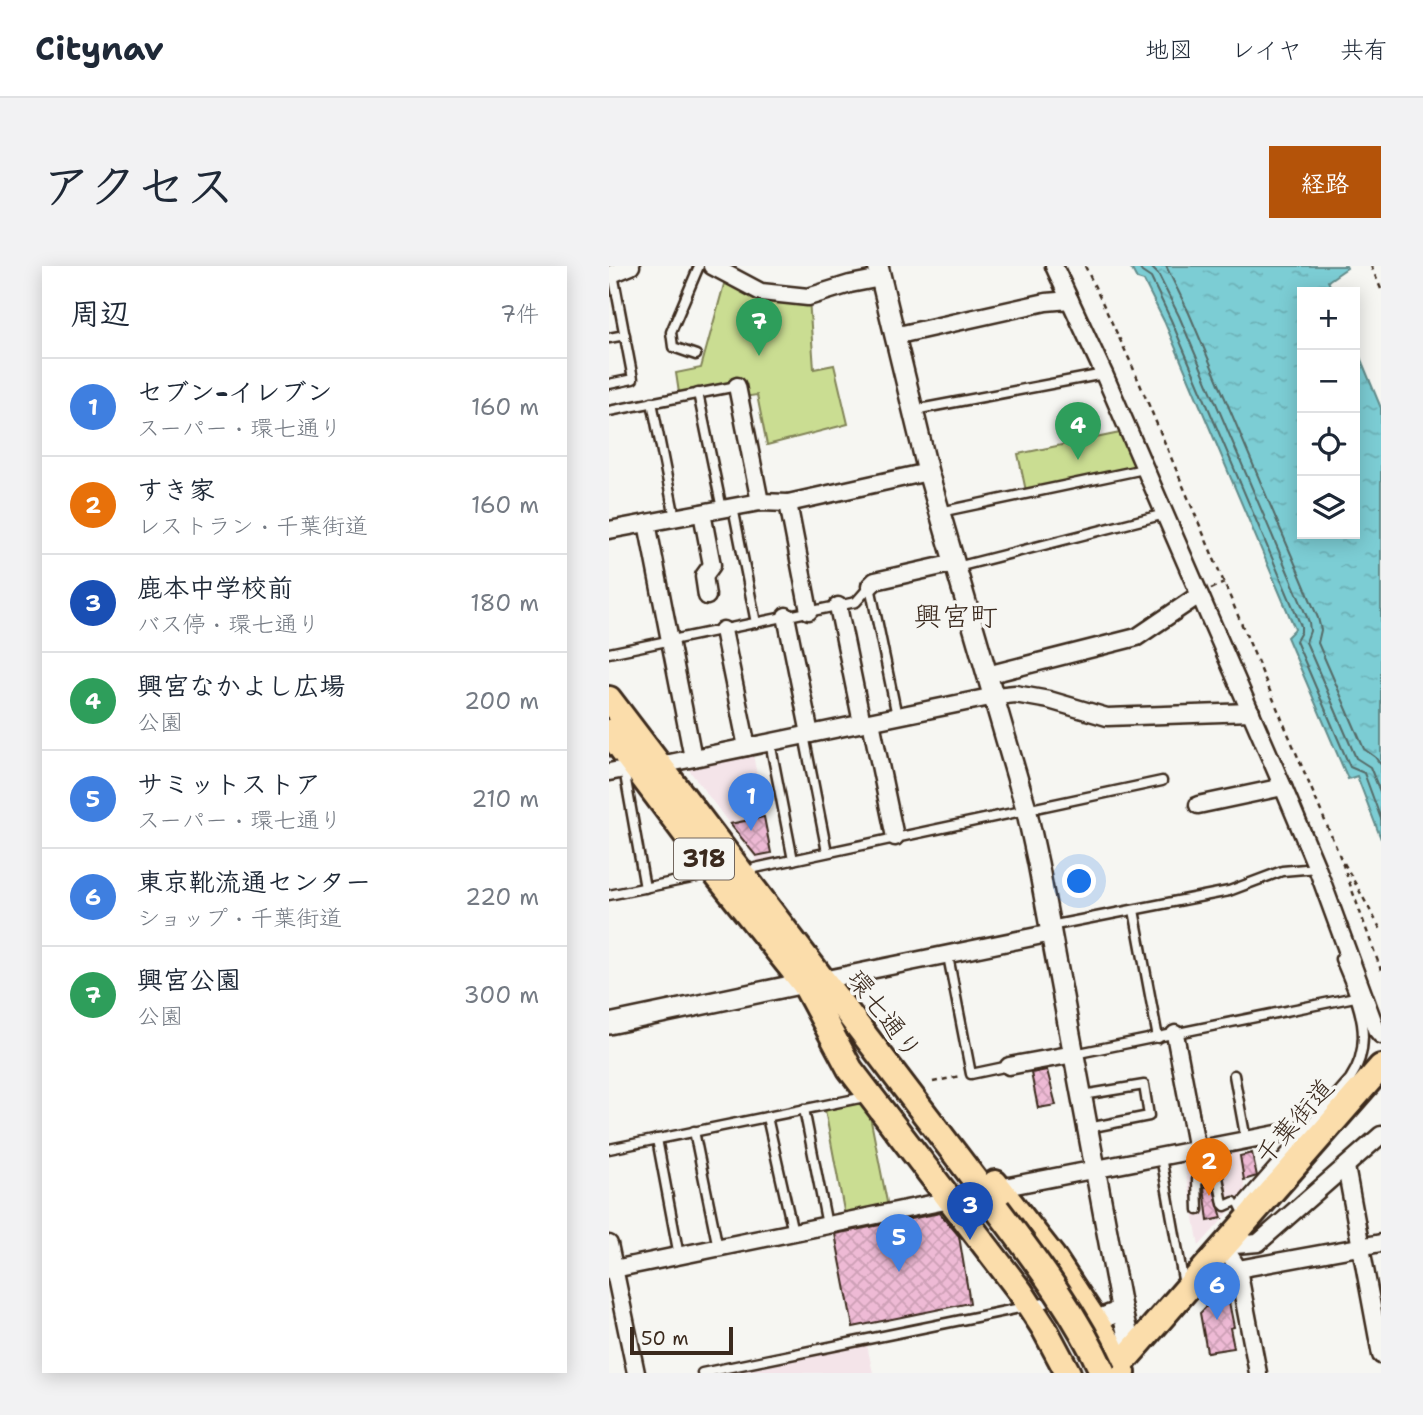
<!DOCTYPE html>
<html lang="ja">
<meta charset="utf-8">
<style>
:root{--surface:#fff;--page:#f2f2f3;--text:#1f2937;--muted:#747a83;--line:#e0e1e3;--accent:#b45309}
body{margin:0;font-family:"Shantell Sans","Klee One",sans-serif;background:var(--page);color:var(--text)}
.controls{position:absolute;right:21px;top:21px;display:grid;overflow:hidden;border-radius:0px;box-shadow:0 4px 18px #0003}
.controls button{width:63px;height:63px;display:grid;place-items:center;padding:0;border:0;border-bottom:2px solid var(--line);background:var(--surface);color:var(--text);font:35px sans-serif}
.scale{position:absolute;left:21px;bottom:18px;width:103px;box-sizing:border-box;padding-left:7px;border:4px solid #3b2a1e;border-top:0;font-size:19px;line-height:24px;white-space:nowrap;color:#3b2a1e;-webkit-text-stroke:5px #f6f6f2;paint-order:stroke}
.you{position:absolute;left:471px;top:616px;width:24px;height:24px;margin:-18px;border:5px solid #fff;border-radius:50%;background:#1a73e8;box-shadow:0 0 0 10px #1a73e833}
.badge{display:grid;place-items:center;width:46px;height:46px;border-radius:50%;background:var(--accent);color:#fff;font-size:23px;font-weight:700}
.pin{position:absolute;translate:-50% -58px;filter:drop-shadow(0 2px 4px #0008)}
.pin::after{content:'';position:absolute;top:37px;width:24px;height:21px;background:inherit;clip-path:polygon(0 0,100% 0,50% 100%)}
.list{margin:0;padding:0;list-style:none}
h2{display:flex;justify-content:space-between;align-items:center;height:91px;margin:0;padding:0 28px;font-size:30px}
h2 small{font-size:23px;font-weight:400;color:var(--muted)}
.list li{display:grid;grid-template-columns:46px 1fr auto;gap:21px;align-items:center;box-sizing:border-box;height:98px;padding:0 28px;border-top:2px solid var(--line)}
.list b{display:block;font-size:26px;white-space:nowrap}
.list p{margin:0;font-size:23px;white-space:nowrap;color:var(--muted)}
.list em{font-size:23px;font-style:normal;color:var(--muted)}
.icon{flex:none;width:38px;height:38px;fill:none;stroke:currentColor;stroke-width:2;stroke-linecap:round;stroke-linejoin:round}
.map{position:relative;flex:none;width:772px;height:1107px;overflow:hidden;border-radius:0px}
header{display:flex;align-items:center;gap:42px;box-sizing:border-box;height:98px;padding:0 35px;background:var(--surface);border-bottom:2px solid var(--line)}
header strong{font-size:33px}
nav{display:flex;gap:38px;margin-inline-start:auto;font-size:24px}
.intro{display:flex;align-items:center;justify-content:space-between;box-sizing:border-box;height:168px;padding:0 42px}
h1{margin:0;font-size:49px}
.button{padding:18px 32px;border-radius:0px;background:var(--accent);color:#fff;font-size:24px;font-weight:700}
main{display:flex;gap:42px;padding:0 42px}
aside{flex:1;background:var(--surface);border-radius:0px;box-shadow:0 4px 18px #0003}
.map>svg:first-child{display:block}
.built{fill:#f4e4e9}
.green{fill:#cadd92;stroke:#828458;stroke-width:2}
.water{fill:url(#water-ripples);stroke:#628c8b;stroke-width:2}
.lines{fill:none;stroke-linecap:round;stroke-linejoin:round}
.shore{stroke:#556b67;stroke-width:2}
.building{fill:url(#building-cross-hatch);stroke:#3b2a1e;stroke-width:2}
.service-casing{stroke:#3b2a1e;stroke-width:13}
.minor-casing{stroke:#3b2a1e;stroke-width:21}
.tertiary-casing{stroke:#3b2a1e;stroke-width:24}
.primary-casing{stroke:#3b2a1e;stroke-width:30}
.trunk-casing{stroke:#3b2a1e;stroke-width:30}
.path{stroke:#3b2a1e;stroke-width:2.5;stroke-dasharray:5 5;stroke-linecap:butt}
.service{stroke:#f6f6f2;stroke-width:8}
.minor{stroke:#f6f6f2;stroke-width:16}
.tertiary{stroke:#f6f6f2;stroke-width:19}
.primary{stroke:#fbddab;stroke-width:24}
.trunk{stroke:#fbddab;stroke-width:24}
.primary-bridge-casing{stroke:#3b2a1e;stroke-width:30;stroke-linecap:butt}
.primary-bridge{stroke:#fbddab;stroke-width:24}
.labels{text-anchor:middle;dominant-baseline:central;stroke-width:7;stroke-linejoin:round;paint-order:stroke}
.shield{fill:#f6f6f2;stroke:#73675e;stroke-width:2}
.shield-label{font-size:24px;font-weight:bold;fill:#3b2a1e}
.street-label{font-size:26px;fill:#3b2a1e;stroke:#f6f6f2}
.neighbourhood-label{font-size:28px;fill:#3b2a1e;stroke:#f6f6f2}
</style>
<header>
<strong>Citynav</strong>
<nav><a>地図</a><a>レイヤ</a><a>共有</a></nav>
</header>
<div class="intro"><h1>アクセス</h1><a class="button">経路</a></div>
<main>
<aside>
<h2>周辺<small>7件</small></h2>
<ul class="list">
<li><span class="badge" style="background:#3f7fe0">1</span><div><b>セブン-イレブン</b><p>スーパー · 環七通り</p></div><em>160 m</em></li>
<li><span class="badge" style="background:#e8710a">2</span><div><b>すき家</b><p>レストラン · 千葉街道</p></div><em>160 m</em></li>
<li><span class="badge" style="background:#1a4fb4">3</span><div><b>鹿本中学校前</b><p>バス停 · 環七通り</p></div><em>180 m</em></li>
<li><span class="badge" style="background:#2e9e5b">4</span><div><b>興宮なかよし広場</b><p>公園</p></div><em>200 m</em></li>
<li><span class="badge" style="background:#3f7fe0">5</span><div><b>サミットストア</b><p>スーパー · 環七通り</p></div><em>210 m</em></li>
<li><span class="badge" style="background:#3f7fe0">6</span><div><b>東京靴流通センター</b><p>ショップ · 千葉街道</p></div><em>220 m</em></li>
<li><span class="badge" style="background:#2e9e5b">7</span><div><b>興宮公園</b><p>公園</p></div><em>300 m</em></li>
</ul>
</aside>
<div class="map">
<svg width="772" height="1107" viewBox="0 0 772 1107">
<defs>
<pattern id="water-ripples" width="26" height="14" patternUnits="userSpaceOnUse" patternTransform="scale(1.75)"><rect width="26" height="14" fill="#7ccdd4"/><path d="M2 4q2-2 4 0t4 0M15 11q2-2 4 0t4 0" fill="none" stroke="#6cb0b6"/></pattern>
<pattern id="building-cross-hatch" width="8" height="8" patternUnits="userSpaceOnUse" patternTransform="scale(1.75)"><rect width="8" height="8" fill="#eebad5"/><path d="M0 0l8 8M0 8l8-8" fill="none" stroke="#cda0b6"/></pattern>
</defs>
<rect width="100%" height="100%" fill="#f6f6f2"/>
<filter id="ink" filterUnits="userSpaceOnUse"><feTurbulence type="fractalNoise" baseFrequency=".0143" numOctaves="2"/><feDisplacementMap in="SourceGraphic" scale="14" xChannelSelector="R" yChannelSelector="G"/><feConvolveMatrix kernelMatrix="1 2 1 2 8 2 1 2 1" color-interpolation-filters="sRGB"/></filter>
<g filter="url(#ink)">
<!-- built -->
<g class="built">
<polygon points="143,483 164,594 149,596 74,496"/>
<polygon points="628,880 637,927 590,980 574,891"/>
<polygon points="258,1079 264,1107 126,1107"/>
</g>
<!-- green -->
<g class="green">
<polygon points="117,11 200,32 205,103 225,99 239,158 158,179 148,129 134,131 131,118 70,127 67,107 92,102"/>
<polygon points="516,166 531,201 417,225 409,188"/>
<polygon points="258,835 279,941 236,950 216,844"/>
</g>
<!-- water -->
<polygon class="water" points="521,0 737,0 738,2 719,15 724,26 693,26 693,268 746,268 746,79 772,142 772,573 748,510 739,513 678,371 686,363 556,57 535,15 528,13"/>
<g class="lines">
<!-- shore -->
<g class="shore">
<polyline points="529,0 533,6 542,12 562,54 692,360 692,366 687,375 741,501 755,507 772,553"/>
<polyline points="541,0 549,8 570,50 700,356 701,365 697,376 747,492 761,501 772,528"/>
<polyline points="557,0 580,47 709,352 712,364 709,377 755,483 766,491 772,499"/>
</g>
</g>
<!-- building -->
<g class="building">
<polygon points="155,551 162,587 147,590 121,558"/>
<polygon points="438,804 447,839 429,842 422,807"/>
<polygon points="643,887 648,910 635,914 631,890"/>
<polygon points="604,920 613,952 599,955 595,921"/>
<polygon points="331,947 350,970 361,1037 244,1061 226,968"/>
<polygon points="617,1021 625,1061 621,1062 625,1082 598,1086 591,1047"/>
</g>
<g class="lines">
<defs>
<g id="service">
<polyline points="0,72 16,69"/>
<polyline points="87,89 64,81 62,66 90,0"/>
<polyline points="0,118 24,113 4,8"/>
<polyline points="89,127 113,243"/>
<polyline points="43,136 66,252"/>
<polyline points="305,144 495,108"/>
<polyline points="0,145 128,120"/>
<polyline points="124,241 147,357"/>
<polyline points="331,246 535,203"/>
<polyline points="348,301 556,248"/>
<polyline points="261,320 288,450"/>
<polyline points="0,387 247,336 261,320"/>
<polyline points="195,469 218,586"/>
<polyline points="161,476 184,594"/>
<polyline points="15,503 36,622"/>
<polyline points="146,602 553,515"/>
<polyline points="0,629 93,610"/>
<polyline points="525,644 549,772"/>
<polyline points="441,660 620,625 673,605 708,602"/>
<polyline points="339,690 362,808 400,800"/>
<polyline points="465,788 746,731"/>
<polyline points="625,809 637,874"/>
<polyline points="474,829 535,819 540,850 479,862"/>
<polyline points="195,843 218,959"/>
<polyline points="158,851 184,966"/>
<polyline points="85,865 109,982"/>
<polyline points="48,873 70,990"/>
<polyline points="0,883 251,832"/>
<polyline points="552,891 575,1019"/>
<polyline points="589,944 588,914 609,911 614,938 616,940 625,936"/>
<path d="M 637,951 L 631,939 L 741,813 C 768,773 747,732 731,693 L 736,684"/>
<polyline points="93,1107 450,1034"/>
</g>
<g id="minor">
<polyline points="103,0 152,26 199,31 241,18 272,12"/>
<polyline points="445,0 495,108 674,521 708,602 767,763 772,769"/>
<polyline points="0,9 22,0"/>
<polyline points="285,70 437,36 461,34"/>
<polyline points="128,120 151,236"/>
<polyline points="179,237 200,345"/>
<polyline points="93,247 103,299 95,310 98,330"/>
<polyline points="38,257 84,492"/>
<polyline points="0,264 151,236 179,237 319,206"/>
<polyline points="261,320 266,315 346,297"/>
<polyline points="229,340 253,457"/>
<polyline points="177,350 201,468"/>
<polyline points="114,364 138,481"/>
<polyline points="378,409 528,371 590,329"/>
<polyline points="262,456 286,571"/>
<polyline points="51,499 386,430 406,428 440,434 498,451 642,446"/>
<polyline points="0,506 26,501"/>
<polyline points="589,539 674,521"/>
<polyline points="213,714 443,667"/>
<polyline points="566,768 588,884"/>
<polyline points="400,800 465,788"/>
<polyline points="737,901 772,1089"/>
<polyline points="390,922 699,862"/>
<polyline points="0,978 27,1107"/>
<polyline points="629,1003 772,977"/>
<polyline points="0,1004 341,934"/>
<polyline points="649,1107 629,1003 615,980 649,977 772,869"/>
</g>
<g id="tertiary">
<polyline points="269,0 319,206 417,542 429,597 512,1041 506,1047 486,1055"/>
<polyline points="0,758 205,715"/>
<polyline points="512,1041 523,1086"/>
</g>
<g id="primary">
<polyline points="0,433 388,943"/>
<polyline points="0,466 106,607 201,725"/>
<polyline points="195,717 241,803 411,1025 435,1062 459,1107"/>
<polyline points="386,917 444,991 499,1075 514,1107"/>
</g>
<polyline id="trunk" points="504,1107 772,801"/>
</defs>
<!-- service casing -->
<use href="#service" class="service-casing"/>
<!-- minor casing -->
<use href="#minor" class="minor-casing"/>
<!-- tertiary casing -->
<use href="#tertiary" class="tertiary-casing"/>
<!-- primary casing -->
<use href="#primary" class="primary-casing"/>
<!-- trunk casing -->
<use href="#trunk" class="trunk-casing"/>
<!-- path -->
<g class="path">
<polyline points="476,0 522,97 730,588 772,704"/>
<polyline points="762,0 772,23"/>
<polyline points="602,323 615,317"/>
<polyline points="735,597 772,664"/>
<polyline points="324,816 351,810"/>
</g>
<!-- service -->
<use href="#service" class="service"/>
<!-- minor -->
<use href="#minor" class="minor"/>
<!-- tertiary -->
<use href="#tertiary" class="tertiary"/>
<!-- primary -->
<use href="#primary" class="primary"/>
<!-- trunk -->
<use href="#trunk" class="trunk"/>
<defs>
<path id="primary-bridge" d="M 388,943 C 427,995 467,1047 494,1107"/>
</defs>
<!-- primary-bridge casing -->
<use href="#primary-bridge" class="primary-bridge-casing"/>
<!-- primary-bridge -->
<use href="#primary-bridge" class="primary-bridge"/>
</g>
</g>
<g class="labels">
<!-- shield labels -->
<rect class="shield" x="65" y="572.5" width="60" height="41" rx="5"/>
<g class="shield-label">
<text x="95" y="593">318</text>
</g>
<!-- street labels -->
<g class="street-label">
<text transform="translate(276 748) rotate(53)">環七通り</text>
<text transform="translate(685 855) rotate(-49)">千葉街道</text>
</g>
<!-- neighbourhood labels -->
<g class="neighbourhood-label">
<text x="347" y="350">興宮町</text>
</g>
</g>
</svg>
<div class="controls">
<button>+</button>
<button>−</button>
<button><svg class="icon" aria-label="locate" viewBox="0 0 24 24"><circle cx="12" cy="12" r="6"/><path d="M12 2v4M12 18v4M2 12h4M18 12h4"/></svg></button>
<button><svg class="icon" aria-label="layers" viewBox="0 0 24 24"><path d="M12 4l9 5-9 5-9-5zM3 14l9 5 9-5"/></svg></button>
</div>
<div class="scale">50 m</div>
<div class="you"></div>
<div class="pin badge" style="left:142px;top:565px;background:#3f7fe0">1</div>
<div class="pin badge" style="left:600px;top:930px;background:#e8710a">2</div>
<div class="pin badge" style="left:361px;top:974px;background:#1a4fb4">3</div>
<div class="pin badge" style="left:469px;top:194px;background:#2e9e5b">4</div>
<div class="pin badge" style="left:290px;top:1006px;background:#3f7fe0">5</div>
<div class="pin badge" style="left:608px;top:1054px;background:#3f7fe0">6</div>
<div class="pin badge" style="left:150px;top:90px;background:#2e9e5b">7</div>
</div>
</main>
